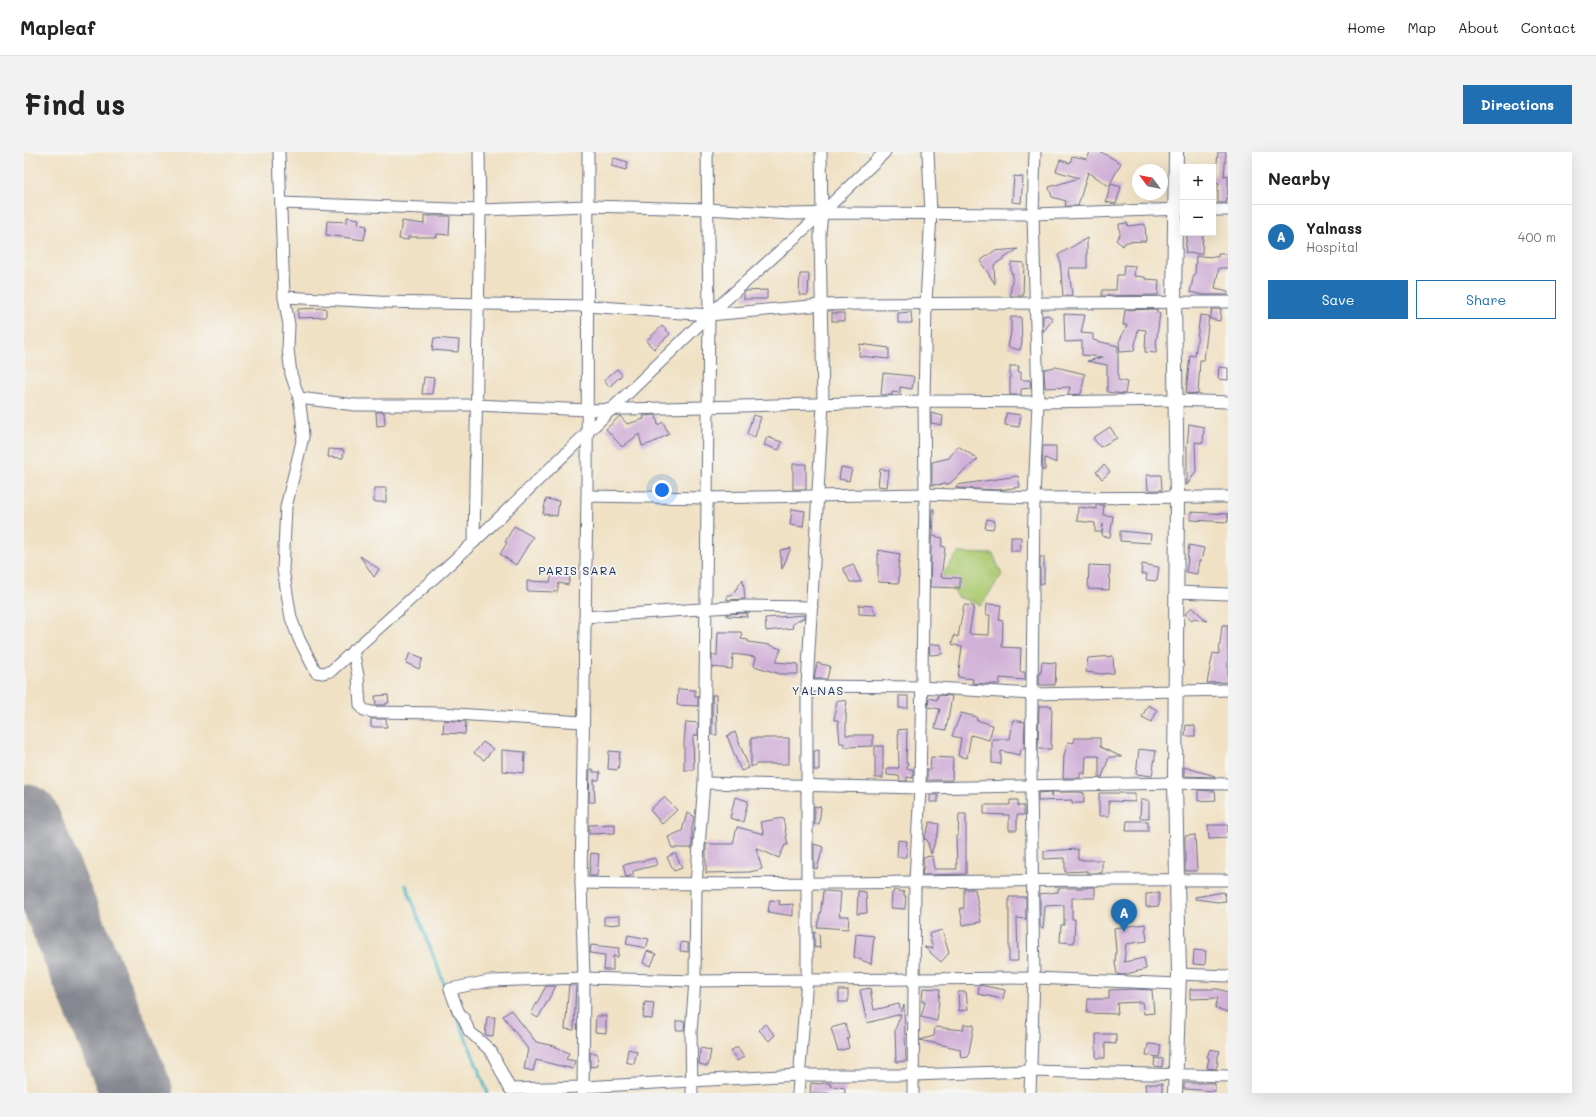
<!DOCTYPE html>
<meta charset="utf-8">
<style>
:root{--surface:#fff;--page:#f2f2f2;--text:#222;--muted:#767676;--line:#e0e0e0;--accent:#1f6fb2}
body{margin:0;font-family:Mali,sans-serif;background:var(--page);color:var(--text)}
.controls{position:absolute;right:12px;top:12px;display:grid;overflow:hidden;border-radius:0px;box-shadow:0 4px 16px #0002}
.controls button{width:36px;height:36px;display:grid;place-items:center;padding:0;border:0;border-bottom:1px solid var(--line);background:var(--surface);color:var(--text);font:20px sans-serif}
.compass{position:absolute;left:1108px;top:12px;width:36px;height:36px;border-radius:50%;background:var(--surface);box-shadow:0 4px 16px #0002;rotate:302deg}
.you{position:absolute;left:638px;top:338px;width:14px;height:14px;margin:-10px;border:3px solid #fff;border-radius:50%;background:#1a73e8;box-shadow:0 0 0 6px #1a73e833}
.badge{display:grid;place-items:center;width:26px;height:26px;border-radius:50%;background:var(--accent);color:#fff;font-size:13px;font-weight:700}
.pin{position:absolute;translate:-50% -33px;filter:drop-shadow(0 1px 2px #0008)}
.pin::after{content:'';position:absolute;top:21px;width:14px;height:12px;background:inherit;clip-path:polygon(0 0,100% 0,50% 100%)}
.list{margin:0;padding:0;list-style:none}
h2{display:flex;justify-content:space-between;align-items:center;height:52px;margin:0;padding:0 16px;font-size:17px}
h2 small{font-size:13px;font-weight:400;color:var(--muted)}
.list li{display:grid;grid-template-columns:26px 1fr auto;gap:12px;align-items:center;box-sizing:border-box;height:64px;padding:0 16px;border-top:1px solid var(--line)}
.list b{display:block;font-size:15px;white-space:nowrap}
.list p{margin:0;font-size:13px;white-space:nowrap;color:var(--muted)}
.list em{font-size:13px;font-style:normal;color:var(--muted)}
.actions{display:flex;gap:8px;padding:12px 16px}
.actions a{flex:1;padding:9px 0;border:1px solid var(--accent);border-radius:0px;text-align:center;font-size:14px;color:var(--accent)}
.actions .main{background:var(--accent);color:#fff}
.map{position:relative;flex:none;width:1204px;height:941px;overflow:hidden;border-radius:0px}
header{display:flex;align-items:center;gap:24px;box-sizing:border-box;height:56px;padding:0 20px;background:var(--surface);border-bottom:1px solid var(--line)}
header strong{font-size:19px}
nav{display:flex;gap:22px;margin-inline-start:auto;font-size:14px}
.intro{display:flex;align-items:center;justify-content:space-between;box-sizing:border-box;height:96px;padding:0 24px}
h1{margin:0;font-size:28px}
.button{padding:10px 18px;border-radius:0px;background:var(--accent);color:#fff;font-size:14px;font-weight:700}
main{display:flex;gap:24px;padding:0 24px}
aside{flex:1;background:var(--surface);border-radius:0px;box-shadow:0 4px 16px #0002}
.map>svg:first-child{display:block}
.green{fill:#acc970;stroke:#647c67}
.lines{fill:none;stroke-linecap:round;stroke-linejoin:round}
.stream{stroke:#4ab7c5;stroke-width:3}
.runway{stroke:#868891;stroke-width:72}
.building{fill:#d1b1d8}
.minor-casing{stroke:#666d82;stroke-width:13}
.tertiary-casing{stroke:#666d82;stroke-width:16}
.minor{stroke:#fff;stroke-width:11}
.tertiary{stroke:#fff;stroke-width:14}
.labels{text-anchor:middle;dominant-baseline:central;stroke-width:3.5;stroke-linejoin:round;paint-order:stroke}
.neighbourhood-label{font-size:12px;letter-spacing:1px;fill:#1b2f5e;stroke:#f6f6f2}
</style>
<header>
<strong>Mapleaf</strong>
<nav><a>Home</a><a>Map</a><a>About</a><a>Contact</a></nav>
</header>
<div class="intro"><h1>Find us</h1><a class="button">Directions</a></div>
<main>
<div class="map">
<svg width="1204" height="941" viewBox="0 0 1204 941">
<rect width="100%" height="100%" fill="#f6f6f2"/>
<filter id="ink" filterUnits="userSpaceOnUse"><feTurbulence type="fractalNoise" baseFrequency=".025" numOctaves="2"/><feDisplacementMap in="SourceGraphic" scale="8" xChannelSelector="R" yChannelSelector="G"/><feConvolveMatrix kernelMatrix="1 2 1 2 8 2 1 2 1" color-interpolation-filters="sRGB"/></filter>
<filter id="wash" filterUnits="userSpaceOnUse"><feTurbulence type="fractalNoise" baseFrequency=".012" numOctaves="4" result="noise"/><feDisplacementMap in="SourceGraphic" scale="16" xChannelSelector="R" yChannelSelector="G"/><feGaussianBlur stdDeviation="0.9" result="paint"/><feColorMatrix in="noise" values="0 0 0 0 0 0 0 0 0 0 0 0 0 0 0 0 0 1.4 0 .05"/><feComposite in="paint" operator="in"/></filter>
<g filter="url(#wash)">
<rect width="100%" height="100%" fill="#f0e1c4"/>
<!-- green -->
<polygon class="green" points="934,401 969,402 978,423 957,453 934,445 918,423"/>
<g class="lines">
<!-- stream -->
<g class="stream">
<polyline points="382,733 420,832"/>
<polyline points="434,867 464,941"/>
</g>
<!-- runway -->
<polyline class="runway" points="0,668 113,941"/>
</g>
<g id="blocks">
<!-- building -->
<g class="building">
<polygon points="1066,0 1077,0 1097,11 1085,34 1064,20 1054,54 1041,54 1042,49 1028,45 1025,35 1055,26 1032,19 1036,8 1046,11 1048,4 1063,7"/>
<polygon points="1194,0 1202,0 1200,24 1204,23 1204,43 1202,51 1194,51 1194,39 1193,39 1195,32 1189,30 1189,24 1192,24"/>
<polygon points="590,6 604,10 602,18 587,14"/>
<polygon points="990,24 999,25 997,51 988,50"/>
<polygon points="1087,32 1097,35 1092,52 1082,50"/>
<polygon points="400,64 426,64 425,83 413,82 413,85 384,85 384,88 375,87 378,69 400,72"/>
<polygon points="323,65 335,67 334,72 343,74 340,88 302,83 303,69 323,70"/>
<polygon points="1103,71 1104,74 1121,72 1122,89 1102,90 1099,94 1092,88 1096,82 1095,72"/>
<polygon points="1163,81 1179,81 1178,102 1161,101"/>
<polygon points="1063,86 1063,116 1045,116 1048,144 1039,144 1036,108 1034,103"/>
<polygon points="994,97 970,113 971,132 956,109 970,99"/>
<polygon points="1194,102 1204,102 1204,116 1195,116 1191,136 1204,139 1204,143 1179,143 1166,140 1170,122 1171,123 1172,104 1194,105"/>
<polygon points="987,110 1000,111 999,144 986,144 989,121 987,121"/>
<polygon points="1100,113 1111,114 1110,124 1121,125 1121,127 1135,128 1134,143 1078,144 1078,138 1092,138 1093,123 1099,123"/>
<polygon points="776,122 785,122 784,143 775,143"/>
<polygon points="743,138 743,147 720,147 720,141 722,139"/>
<polygon points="302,156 302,165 274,166 274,157"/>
<polygon points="1133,157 1133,161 1136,161 1132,192 1133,192 1132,201 1121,200 1122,178 1114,177 1110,199 1096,200 1095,190 1103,173 1099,173 1101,158"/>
<polygon points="1188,157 1197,157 1196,169 1186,167"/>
<polygon points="887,160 888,171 874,171 874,161"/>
<rect x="808" y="161" width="12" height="8"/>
<polygon points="1040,162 1061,163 1057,181 1069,182 1069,188 1094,194 1094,228 1103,230 1101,242 1083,240 1083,213 1063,209 1079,205 1058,203 1058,189 1041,190"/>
<polygon points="1024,163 1029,167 1019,180 1019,164"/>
<polygon points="1176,163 1185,164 1180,208 1176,208 1174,242 1162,241 1166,203 1171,204"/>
<polygon points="987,165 997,165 998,191 996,198 984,195 987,180"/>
<polygon points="638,174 646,182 630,197 622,189"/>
<polygon points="410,186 435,188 434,200 408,198"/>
<polygon points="836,192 865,196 865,207 835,204"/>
<polygon points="986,214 995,214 994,220 997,220 997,228 1006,228 1007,236 997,237 997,243 986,243"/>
<polygon points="1032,215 1061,222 1057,242 1044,243 1046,235 1021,236 1020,217"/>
<polygon points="1195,215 1204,216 1204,228 1194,227"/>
<polygon points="593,217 598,223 585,235 580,228"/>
<polygon points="859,221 888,224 890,225 888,237 876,235 876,241 868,240 868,243 857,243"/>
<polygon points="400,225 410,226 408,242 398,242"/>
<polygon points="352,260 360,260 361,273 353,274"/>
<polygon points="907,261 919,264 918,273 907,271"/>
<polygon points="982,261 997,263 995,275 981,273"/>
<polygon points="632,263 634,273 639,270 645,282 628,291 618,294 615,282 598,295 582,277 596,264 603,272 620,267 619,264"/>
<polygon points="729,263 737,265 731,285 723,282"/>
<polygon points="1165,272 1180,275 1179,291 1171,290 1172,319 1163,333 1163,295"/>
<polygon points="1086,275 1093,286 1076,295 1069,286"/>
<polygon points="743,285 758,290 755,298 740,293"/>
<polygon points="934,294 954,307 925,332 908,333 908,310 925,306"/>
<polygon points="1019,294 1032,294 1032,311 1021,306 1021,318 1018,318"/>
<polygon points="305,297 320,298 319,306 304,305"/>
<rect x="769" y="312" width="13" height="25"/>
<polygon points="1080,313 1086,320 1078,327 1072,320"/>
<polygon points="817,315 828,317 825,329 815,327"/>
<polygon points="856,317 865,318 863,335 854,334"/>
<polygon points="1123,323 1137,323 1138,338 1124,338"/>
<polygon points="994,324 996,335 974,338 932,336 933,333"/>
<rect x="350" y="336" width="12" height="14"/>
<polygon points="522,347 535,349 533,364 519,362"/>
<polygon points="1072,353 1080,353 1079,363 1089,364 1086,385 1078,384 1079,372 1078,380 1071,380 1071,371 1053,369 1054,355 1072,357"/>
<polygon points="768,357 781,359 779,375 766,373"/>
<polygon points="908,357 910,357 909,384 919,386 917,394 921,395 917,425 936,426 936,436 906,435"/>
<polygon points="1167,360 1204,362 1204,370 1167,368"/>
<polygon points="963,367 971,369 969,377 961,376"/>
<polygon points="490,374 509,385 492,413 476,402 483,391 481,390"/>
<polygon points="1096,379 1127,382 1126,391 1096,389"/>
<polygon points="987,385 997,385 996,399 987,399"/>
<polygon points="1165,393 1180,396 1177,409 1175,409 1173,422 1162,420 1164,407 1163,407"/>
<polygon points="767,396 758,417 756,398"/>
<polygon points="854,398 876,402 874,416 875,416 875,431 854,430"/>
<polygon points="336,404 355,417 350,425"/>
<rect x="1016" y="405" width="4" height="27"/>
<polygon points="829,412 837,430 826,430 819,416"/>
<polygon points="1118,412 1135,415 1133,429 1122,428 1123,422 1117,422"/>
<polygon points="1065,413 1086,414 1085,438 1064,437"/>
<polygon points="528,421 546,425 544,433 535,431 533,440 503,439 503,429 526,430"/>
<polygon points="719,427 721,447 703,448 703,443 708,443"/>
<polygon points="963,452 977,453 975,468 979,469 978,495 997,496 996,520 1001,520 1001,528 976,526 975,532 960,532 948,531 949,527 934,525 938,495 928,492 930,483 934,485 940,453 950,454 945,482 965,483 966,463 962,463"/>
<polygon points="835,453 848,454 852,463 835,462"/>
<polygon points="1168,455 1183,469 1170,466 1168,468 1161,462"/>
<polygon points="723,461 724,465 703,464 703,462"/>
<polygon points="780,463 780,466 768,472 769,476 742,479 741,466"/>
<polygon points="1198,473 1204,473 1204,530 1183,531 1189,501 1195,502"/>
<polygon points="694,480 717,480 718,483 717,487 724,488 724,490 746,493 757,497 752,510 774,512 774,522 756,522 730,514 732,505 709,502 708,517 688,515 688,503 693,503"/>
<polygon points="917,492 918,502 906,503 905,493"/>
<polygon points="386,501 399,506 395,517 382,511"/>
<polygon points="1089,504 1090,521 1077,522 1062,520 1064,506"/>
<polygon points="1018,510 1032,511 1031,533 1015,533 1015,521 1017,521"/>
<polygon points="793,511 806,514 803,527 790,527"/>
<polygon points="654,537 671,538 671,544 674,544 674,554 653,553"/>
<polygon points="364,543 365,551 362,551 362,553 352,553 351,544"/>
<polygon points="688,543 692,543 693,583 688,583"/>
<polygon points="914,543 928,544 922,578 911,576 916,557 904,555 905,546 913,548"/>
<rect x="875" y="544" width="9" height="12"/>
<polygon points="813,548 823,549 821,561 822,561 822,583 849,583 849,594 820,595 820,591 816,591 814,568 810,568"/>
<polygon points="1124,553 1133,558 1128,570 1118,565"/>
<polygon points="1015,554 1028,554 1027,597 1014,597"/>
<polygon points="937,561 953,565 952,568 969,573 965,588 947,583 943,606 934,604 937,586 928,584"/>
<polygon points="347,567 362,567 363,575 347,575"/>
<polygon points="420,568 442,570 441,582 419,581"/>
<polygon points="989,568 1001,570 1000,597 997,597 996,603 977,599 977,612 968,611 968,587 986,587"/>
<polygon points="662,570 674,571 674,583 669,584 670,618 660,618 660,590"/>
<polygon points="1162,573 1171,574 1171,584 1161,584"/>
<polygon points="883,577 882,611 884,611 883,617 889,617 889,626 883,625 883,629 876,629 875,624 863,623 863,616 875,616 874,578"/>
<polygon points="711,580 725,616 717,619 703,584"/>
<polygon points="727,586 765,586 765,612 733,612 727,615"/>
<polygon points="1050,586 1076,586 1076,595 1098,605 1085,605 1078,625 1075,625 1075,604 1062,604 1061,622 1056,620 1056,626 1039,626 1040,603 1044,590 1050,591"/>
<polygon points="459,590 469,597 460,608 450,601"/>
<rect x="851" y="594" width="8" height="32"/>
<polygon points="1115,597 1132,599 1128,624 1112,622"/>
<polygon points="478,598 501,600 500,621 478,619"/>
<polygon points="795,598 795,618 790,618 790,599"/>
<polygon points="585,599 596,600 594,618 584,617"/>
<polygon points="907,605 929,606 928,628 903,628 903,618 906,618"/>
<polygon points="1160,615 1191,624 1191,625 1160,624"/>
<polygon points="566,617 569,617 569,620 576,620 575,628 570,628 571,650 565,650"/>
<polygon points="1174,638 1191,639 1192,648 1174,649"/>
<polygon points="1027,640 1027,645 1028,640 1056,640 1060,641 1060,651 1048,651 1048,648 1014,649 1014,641"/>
<polygon points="1075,641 1111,641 1111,650 1085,649 1085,664 1075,664"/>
<rect x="906" y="643" width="8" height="7"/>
<polygon points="640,645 653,658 638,672 626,658"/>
<polygon points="711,645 724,649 719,670 706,666"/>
<polygon points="986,648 994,648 994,654 1000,654 1000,663 993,663 993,678 985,678 985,663 960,662 960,653 986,653"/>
<polygon points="1117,648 1125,648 1125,666 1116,666"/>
<polygon points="790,654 797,655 795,672 790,672"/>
<polygon points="663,661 670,664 668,676 668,696 648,696 644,685 658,679"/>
<polygon points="935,662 942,662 942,722 898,723 899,716 900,716 899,705 908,704 910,717 933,717 932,684 934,684"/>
<polygon points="759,666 764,693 761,693 755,706 732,696 738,717 726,720 682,721 682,692 709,692 713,675 740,682 736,670"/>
<polygon points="1103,669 1124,669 1124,679 1102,679"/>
<polygon points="906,670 915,672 914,681 907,702 903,688 900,687"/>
<polygon points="591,672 591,681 565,682 565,673"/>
<polygon points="1184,673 1204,673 1204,686 1185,687"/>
<polygon points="1171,683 1173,719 1161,719 1161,684"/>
<polygon points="874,688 883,689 882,705 873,705"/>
<polygon points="790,692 799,695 793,717 790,716"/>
<polygon points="1054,697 1054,708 1078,708 1078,721 1063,721 1063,719 1041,720 1041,706 1020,707 1020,699"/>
<polygon points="567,701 575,702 573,724 565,724"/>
<polygon points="651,701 658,716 650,719 643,705"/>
<polygon points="631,706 633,713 609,719 609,723 602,725 599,713"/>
<polygon points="1063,735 1071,735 1071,746 1048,746 1048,767 1051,767 1050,791 1036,790 1037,773 1040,773 1040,753 1021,754 1019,776 1016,775 1016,742 1034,740 1034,736 1063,736"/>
<polygon points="940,737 951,737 957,770 939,773 936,756 940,756"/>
<polygon points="870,738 880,740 880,744 882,744 881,757 867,756 868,741 869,741"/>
<polygon points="799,739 817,740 815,764 825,764 824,777 793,775 797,758"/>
<polygon points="834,739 842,740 843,761 833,762"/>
<polygon points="1200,740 1202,749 1194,750 1171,747 1171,745"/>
<polygon points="1135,741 1135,754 1122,755 1122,742"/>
<polygon points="985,745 1002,745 1002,767 993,766 994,809 985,809"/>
<polygon points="746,748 756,749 755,753 769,752 769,764 744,760"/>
<polygon points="596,764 596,772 580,773 580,765"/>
<polygon points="1121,772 1123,789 1102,792 1100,810 1120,806 1122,817 1099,823 1093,822 1091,811 1092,798 1090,776"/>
<polygon points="918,778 925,801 917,810 900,795 909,797 905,782"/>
<polygon points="790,780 795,782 796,796 790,795"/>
<polygon points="832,782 850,784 847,812 830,805"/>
<polygon points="604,783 625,787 622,796 602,792"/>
<polygon points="657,790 664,791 664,800 656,799"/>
<polygon points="567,793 595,796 594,805 589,804 589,818 580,818 581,803 566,801"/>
<polygon points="1170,798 1182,799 1181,813 1169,812"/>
<polygon points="623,799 632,802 627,814 619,811"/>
<polygon points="545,833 552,833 550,878 541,877"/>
<polygon points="955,833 981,838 979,847 954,842"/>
<polygon points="522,834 532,834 514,866 507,862"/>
<polygon points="846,836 850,858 875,852 877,860 880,853 882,909 872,910 871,878 877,862 843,871 836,838"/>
<polygon points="899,836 916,837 913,869 897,865 901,850 898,850"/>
<polygon points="1108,837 1128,838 1130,861 1120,862 1118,850 1093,851 1094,862 1063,861 1064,847 1085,847 1085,838"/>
<polygon points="1166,837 1194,837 1204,840 1204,860 1191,856 1194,846 1166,847"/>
<rect x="815" y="838" width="9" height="12"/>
<polygon points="934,840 942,840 944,858 935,859"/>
<polygon points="621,850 630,851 628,867 619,866"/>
<polygon points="487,858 512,890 530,894 545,901 542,907 551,909 549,917 512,908 509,919 500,917 504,897 479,864"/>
<polygon points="572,864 582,864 582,881 571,880"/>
<polygon points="463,865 471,865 469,884 461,883"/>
<polygon points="652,869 661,869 660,878 652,878"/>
<polygon points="741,872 751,883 745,889 735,878"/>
<polygon points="821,872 825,886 823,887 825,896 814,899 807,876"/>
<polygon points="940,872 950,873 944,905 937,906 936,897 896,888 910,884 911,875 939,878"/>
<polygon points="1072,882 1092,882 1092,892 1081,891 1081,906 1072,906"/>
<polygon points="1124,892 1137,893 1135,905 1122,903"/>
<polygon points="676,896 687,898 684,914 675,912"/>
<polygon points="711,896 714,896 720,905 713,909 707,899"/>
<polygon points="604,897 613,899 610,912 602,910"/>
<polygon points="1186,897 1196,899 1192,910 1194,910 1192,917 1183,916 1185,906 1183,905"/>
<polygon points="566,901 573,901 574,914 566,915"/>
<polygon points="1131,906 1139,907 1138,915 1130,914"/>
<polygon points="787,931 798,932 798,931 806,931 806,934 821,936 821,941 786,941"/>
<polygon points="1160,931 1191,931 1191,939 1160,937"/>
<polygon points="1121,932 1138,932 1138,941 1122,941"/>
</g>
</g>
</g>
<g filter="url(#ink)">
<use href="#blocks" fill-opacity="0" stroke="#666d82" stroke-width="1"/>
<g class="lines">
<defs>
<g id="minor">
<polyline points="255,0 260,145 265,173 264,197 267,222 275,246 278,268 279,285 262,355 259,417 267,466 275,487 292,520 299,521 307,519 450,390 685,163 798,61 861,0"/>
<polyline points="257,51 456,58 563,54 683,57 766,62 819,61 1009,62 1159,57"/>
<polyline points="1189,58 1204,58"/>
<polyline points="260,145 355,150 563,154 685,163 798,153 836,152 1204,150"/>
<polyline points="275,246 331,253 452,253 564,258 900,249 1014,250 1151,248 1204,250"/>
<polyline points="563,344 683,346 901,342 1010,346 1204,345"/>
<polyline points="450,390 456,58 455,0"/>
<polyline points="1153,440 1204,442"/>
<polyline points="561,465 720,454 788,455"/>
<polyline points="329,498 334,524 336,553 340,558 348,560 416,561 559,570"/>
<polyline points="783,534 897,535 1008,542 1204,538"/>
<polyline points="680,631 896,636 1151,631 1204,632"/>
<path d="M 557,731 C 772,735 988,726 1204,728"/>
<polyline points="1155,822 1204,824"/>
<polyline points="1155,832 1010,826 671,829 560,826 465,829 426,837 434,859 440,867 445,879 467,899 486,937 559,935 775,923 889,923 1007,919 1204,924"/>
<polyline points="559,941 560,826 557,731 563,344 564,0"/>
<polyline points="668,941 667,880 671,829 672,732 680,631 685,163 683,0"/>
<polyline points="774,941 783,827 783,534 799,251 796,81 798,61 797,0"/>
<polyline points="889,941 891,729 896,636 901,342 900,249 902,151 907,61 904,0"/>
<polyline points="1006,941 1010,826 1007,633 1008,542 1010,346 1014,250 1009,62 1011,0"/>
</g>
<polyline id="tertiary" points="1151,941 1155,822 1151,631 1153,345 1150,150 1152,0"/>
</defs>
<!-- minor casing -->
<use href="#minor" class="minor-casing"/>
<!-- tertiary casing -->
<use href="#tertiary" class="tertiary-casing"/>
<!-- minor -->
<use href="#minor" class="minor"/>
<!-- tertiary -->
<use href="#tertiary" class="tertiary"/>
</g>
</g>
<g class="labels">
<!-- neighbourhood labels -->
<g class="neighbourhood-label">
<text x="554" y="418">PARIS SARA</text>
<text x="794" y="538">YALNAS</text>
</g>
</g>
</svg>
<div class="controls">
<button>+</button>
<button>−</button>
</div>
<svg class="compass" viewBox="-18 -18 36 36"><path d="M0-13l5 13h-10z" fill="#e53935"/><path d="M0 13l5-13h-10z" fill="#767676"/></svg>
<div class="you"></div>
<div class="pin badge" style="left:1100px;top:780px">A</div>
</div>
<aside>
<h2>Nearby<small></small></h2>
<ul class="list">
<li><span class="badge">A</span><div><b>Yalnass</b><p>Hospital</p></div><em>400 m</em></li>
</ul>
<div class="actions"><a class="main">Save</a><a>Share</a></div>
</aside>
</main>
